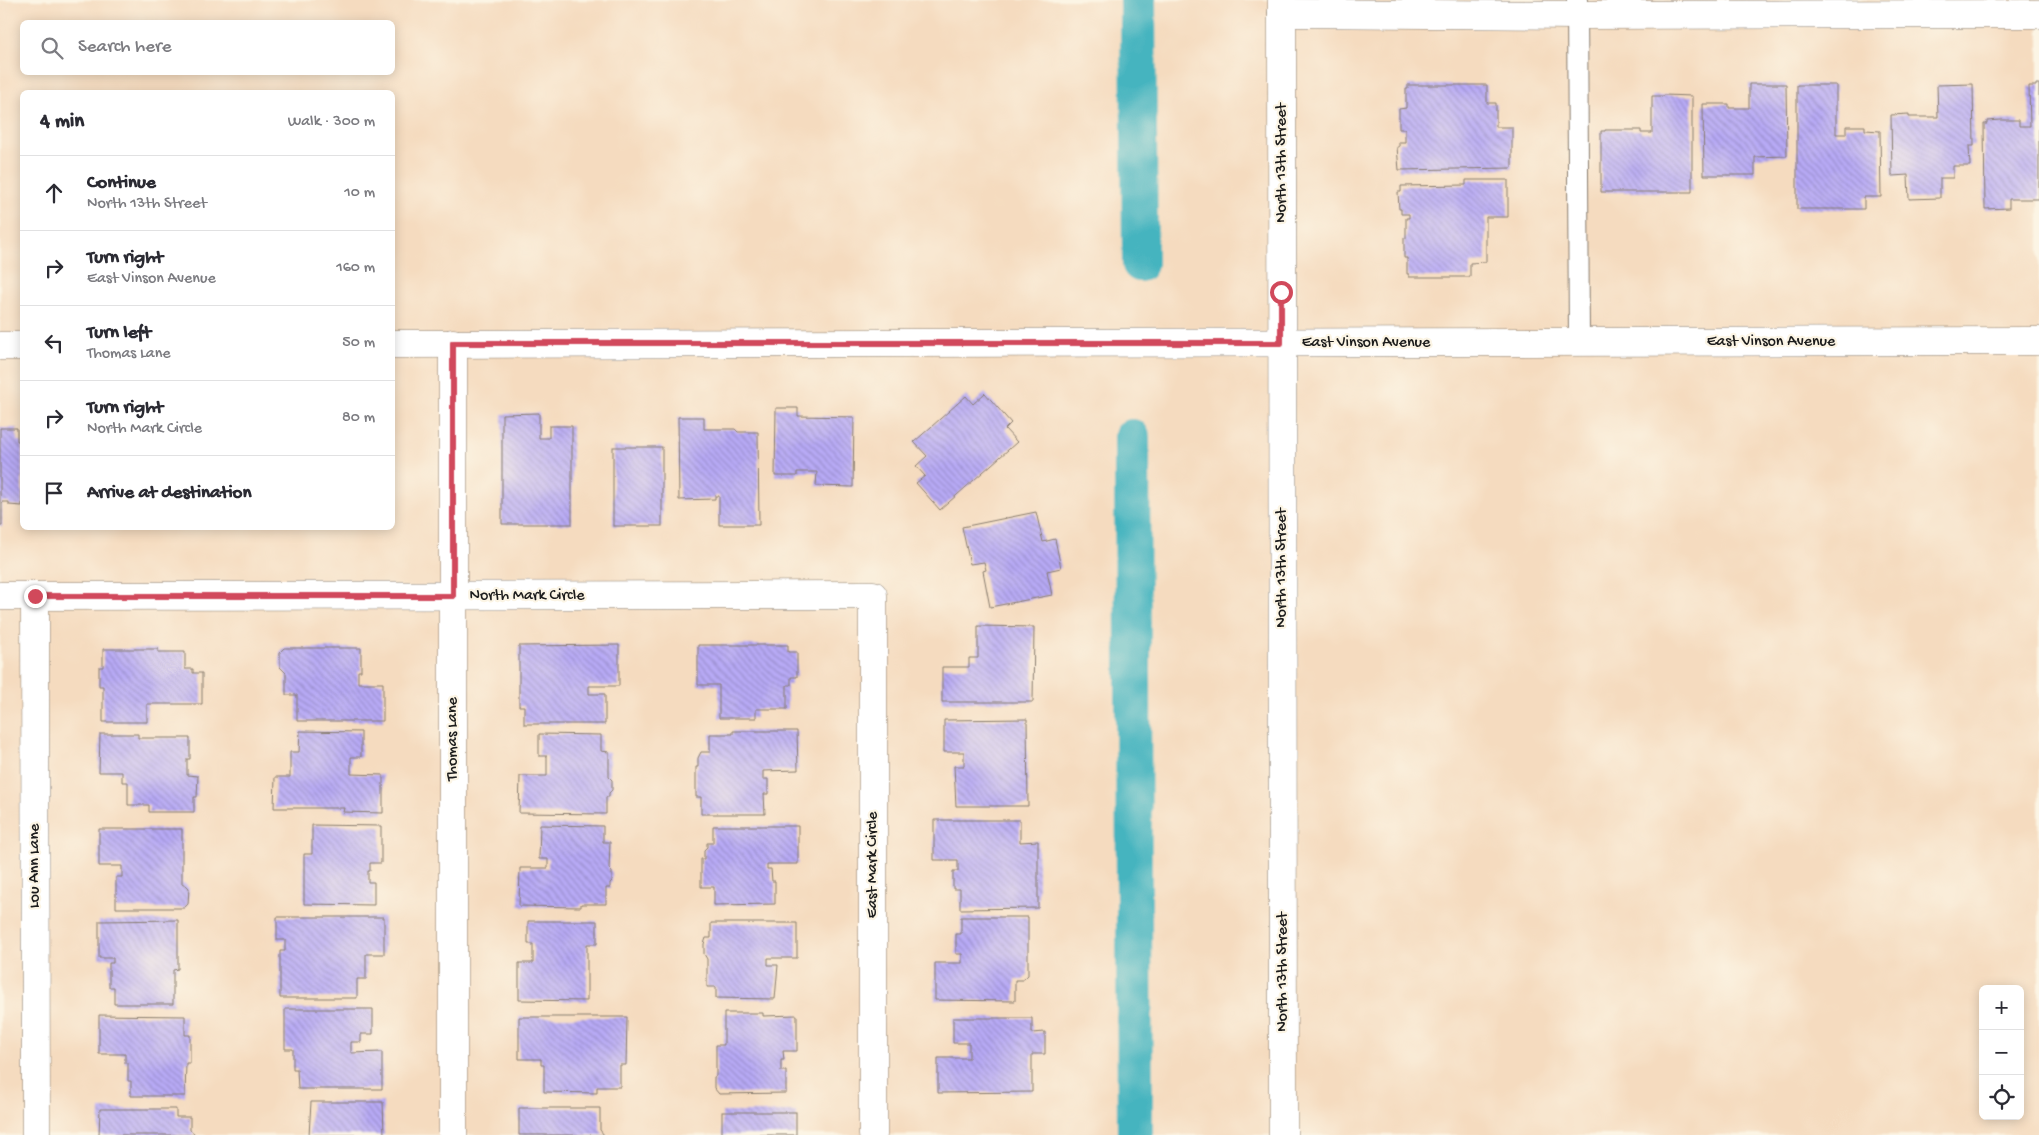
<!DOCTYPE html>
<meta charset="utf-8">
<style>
:root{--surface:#fff;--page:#f7f7f7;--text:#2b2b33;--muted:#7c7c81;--line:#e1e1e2}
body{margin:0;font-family:"Gochi Hand",sans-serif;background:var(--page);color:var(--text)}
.controls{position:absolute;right:15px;bottom:15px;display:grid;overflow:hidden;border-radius:8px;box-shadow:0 2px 12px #0003}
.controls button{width:45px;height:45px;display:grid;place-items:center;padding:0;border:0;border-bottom:1px solid var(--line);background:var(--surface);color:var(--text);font:25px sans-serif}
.stop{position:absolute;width:15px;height:15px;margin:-11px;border:4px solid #d1495b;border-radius:50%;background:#fff}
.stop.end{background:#d1495b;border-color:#fff;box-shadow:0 1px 5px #0008}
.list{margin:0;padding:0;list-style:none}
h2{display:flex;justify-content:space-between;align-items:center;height:65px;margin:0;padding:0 20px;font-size:21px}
h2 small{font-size:16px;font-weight:400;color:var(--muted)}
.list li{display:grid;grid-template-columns:32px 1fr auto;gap:15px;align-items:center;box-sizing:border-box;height:75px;padding:0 20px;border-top:1px solid var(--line)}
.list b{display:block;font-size:19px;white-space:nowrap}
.list p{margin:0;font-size:16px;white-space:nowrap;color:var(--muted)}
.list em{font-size:16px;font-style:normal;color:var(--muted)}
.icon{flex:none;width:28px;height:28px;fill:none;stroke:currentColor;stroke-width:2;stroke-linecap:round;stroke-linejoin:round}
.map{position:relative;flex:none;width:2039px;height:1135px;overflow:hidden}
.search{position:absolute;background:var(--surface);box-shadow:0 2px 12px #0003;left:20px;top:20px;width:375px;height:55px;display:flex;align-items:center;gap:12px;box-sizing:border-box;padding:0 18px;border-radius:8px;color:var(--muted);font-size:19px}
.panel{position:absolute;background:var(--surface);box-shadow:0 2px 12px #0003;left:20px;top:90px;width:375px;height:440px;border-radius:8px}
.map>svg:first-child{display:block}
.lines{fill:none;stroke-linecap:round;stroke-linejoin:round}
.canal{stroke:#45b4bf;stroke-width:36}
.building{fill:url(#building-back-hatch)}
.lane-casing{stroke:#887c6e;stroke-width:22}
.street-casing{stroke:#887c6e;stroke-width:29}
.secondary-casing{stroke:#887c6e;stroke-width:29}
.lane{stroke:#fff;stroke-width:20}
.street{stroke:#fff;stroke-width:28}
.secondary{stroke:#fff;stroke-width:28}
.route{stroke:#d1495b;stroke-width:6}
.labels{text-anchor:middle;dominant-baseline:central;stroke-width:4.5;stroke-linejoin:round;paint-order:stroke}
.street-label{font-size:16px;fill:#1c1c1c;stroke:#fcf5e5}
</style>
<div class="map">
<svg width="2039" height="1135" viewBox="0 0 2039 1135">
<defs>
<pattern id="building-back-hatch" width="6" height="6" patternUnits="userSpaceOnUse" patternTransform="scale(1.25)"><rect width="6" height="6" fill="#b8aaf6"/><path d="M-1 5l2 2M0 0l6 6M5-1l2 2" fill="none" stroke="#958ac6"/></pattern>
</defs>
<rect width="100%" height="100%" fill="#fcf5e5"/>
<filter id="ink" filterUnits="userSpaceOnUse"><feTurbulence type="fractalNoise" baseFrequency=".02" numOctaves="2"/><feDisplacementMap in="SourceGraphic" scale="10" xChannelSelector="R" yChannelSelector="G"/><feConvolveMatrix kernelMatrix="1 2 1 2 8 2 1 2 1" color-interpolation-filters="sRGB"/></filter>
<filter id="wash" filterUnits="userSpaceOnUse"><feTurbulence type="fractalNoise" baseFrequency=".0096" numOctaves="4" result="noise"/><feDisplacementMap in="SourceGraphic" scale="20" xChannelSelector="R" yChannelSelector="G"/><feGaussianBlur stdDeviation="1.12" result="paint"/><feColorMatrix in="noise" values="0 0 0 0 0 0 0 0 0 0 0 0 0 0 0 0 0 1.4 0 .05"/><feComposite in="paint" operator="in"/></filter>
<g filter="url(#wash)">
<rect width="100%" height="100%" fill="#f5dbbf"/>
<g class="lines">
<!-- canal -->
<g class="canal">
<polyline points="1138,0 1140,264"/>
<polyline points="1132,437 1135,1135"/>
</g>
</g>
<g id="blocks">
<!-- building -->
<g class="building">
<polygon points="1749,84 1786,84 1787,156 1755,157 1755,175 1704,175 1703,104 1729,104 1729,108 1749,108"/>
<polygon points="1973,84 1974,146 1969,146 1970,166 1953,166 1953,178 1940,178 1940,198 1909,199 1908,175 1892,176 1891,115 1909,114 1909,117 1938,117 1937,85"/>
<polygon points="2036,84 2039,84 2039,199 2009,199 2009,208 1985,209 1984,124 1987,124 1987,121 2001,120 2019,120 2019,126 2030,126 2029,86 2036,86"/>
<polygon points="1408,85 1487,85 1487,103 1496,103 1496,127 1512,127 1512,168 1399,170 1397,147 1399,147 1399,142 1405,142 1405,129 1399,129 1399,109 1406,108 1406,89 1408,89"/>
<polygon points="1797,85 1836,85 1836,134 1846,134 1846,126 1865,126 1865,130 1880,131 1881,197 1864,197 1864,209 1797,209"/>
<polygon points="1664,95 1692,96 1692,192 1601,192 1601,131 1605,131 1605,130 1641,130 1641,133 1652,133 1652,96 1664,96"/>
<polygon points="1466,180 1508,180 1508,217 1486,217 1486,262 1470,263 1470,277 1409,277 1409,274 1407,274 1407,258 1404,258 1404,238 1406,238 1406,218 1409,218 1409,214 1401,214 1401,209 1399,209 1398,192 1401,192 1401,186 1466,185"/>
<polygon points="985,393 1011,423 1005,429 1017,442 940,510 916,483 925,476 916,466 927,456 914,442 966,396 973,404"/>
<polygon points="776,408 798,408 798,416 854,417 853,487 816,486 817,472 797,472 797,476 775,476"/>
<polygon points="539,413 539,438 549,438 549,426 572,426 572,524 502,524 502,414"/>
<polygon points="678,417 704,417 704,429 735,429 738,432 758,432 759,525 719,525 719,496 715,496 715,499 679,500"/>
<polygon points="0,428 17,428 17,441 22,441 22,506 9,505 9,502 2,502 2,526 0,526"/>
<rect x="613" y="447" width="49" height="79"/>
<polygon points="1036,512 1043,542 1055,539 1061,568 1047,571 1052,595 990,607 983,571 986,570 984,562 970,564 962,527"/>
<polygon points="978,626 1034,627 1033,702 942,702 942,667 969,667 969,658 978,658"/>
<polygon points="619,645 619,686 589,686 589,694 605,694 605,724 524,724 524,706 519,706 519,646"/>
<polygon points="698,645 788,645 788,652 797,652 797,677 791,677 791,685 787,685 787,709 756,709 756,718 719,718 719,685 698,685"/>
<polygon points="284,648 361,648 361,671 358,671 358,683 383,683 383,721 297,721 297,695 286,695 286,673 280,667 280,652"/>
<polygon points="103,649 158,649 158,652 185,652 185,669 193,669 193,673 202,673 202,704 147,704 147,722 103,722 103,686 99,686 99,667 103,667"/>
<polygon points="1027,719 1028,806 956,806 954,766 964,766 964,752 944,752 944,720"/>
<polygon points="300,731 361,732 361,757 351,757 351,774 383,775 383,813 343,812 344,808 274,808 275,777 290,777 290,752 299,752"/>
<polygon points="733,731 797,731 798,770 763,771 763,779 768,779 768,794 764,794 765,814 701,814 701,797 696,797 696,767 698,767 698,758 701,752 710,752 710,734 733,734"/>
<polygon points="100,734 138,734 138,738 190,738 190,759 187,759 187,775 198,776 197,797 194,797 194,812 149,812 149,805 128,805 128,782 122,782 122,772 99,772"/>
<polygon points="539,734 601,735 601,751 609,752 609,777 612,780 612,790 609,793 609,797 606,797 606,814 519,813 520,776 547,776 547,756 539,756"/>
<polygon points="934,820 1020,820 1020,842 1038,841 1038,908 960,909 960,889 953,889 953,871 958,871 958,860 934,860"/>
<polygon points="312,825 381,826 381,863 370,863 370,871 368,871 368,882 374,882 374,905 304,904 304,854 312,854"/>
<polygon points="540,825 603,826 603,842 610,842 609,869 612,872 612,881 610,883 610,888 606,888 606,904 581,904 581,907 519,906 520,868 548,868 548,859 539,859"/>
<polygon points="713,826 798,826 798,864 767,864 767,869 771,869 772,881 775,881 775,904 714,905 714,887 701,887 701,859 704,859 704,850 707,847 707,843 713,843"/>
<polygon points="99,829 182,829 182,884 185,884 189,888 188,904 184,908 116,908 116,877 122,877 122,866 99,866"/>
<polygon points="277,917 384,917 384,954 366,954 366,979 357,979 357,998 280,998 280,951 285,951 285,940 277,940"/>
<polygon points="961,917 1028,917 1028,975 1023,980 1015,980 1015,1001 935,1000 935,963 962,963 962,954 956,954 956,934 961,934"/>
<polygon points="178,920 178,969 173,970 173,1004 114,1004 114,987 109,987 109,963 113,963 113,958 99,958 99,921"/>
<polygon points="528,921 597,921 597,944 587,944 587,1001 519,1000 519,963 533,963 533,944 528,944"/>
<polygon points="711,923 797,923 797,958 768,958 768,965 778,965 775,999 716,998 716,987 707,987 707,959 704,954 704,944 706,938 711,938"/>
<polygon points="285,1009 373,1009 373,1034 361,1034 361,1042 351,1042 351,1053 382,1052 382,1089 298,1089 297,1069 293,1069 293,1049 285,1049"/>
<polygon points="724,1013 763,1013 763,1016 797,1015 797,1051 783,1051 784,1060 781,1060 781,1071 786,1071 786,1093 719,1094 714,1088 714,1077 716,1076 716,1045 724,1045"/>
<polygon points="99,1015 185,1016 185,1035 190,1035 190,1063 186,1063 185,1096 131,1096 131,1081 128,1081 128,1063 125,1063 125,1054 99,1054"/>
<polygon points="519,1017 627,1017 626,1065 620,1065 620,1087 597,1087 597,1093 544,1092 544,1065 541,1065 541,1059 519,1059"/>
<polygon points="953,1018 1032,1018 1032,1033 1045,1032 1045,1054 1032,1054 1032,1092 938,1093 938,1058 969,1058 969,1043 953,1043"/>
<polygon points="311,1102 383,1102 384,1135 309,1135"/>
<polygon points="519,1108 600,1108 600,1130 604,1135 519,1135"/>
<polygon points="100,1109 176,1109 176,1117 190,1117 190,1130 194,1133 194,1135 99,1135"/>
<rect x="722" y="1112" width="74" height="23"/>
</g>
</g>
</g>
<g filter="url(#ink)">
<use href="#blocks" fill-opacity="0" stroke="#887c6e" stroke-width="1"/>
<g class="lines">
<defs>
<polyline id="lane" points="1577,0 1579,342"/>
<g id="street">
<polyline points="1282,13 1577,15 2039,14"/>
<polyline points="453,343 453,1135"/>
<polyline points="0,596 873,595 873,1135"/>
<polyline points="35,596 36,1135"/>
</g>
<g id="secondary">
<polyline points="1282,0 1283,1135"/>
<polyline points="392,344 2039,341"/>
<polyline points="0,346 22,346"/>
</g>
</defs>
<!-- lane casing -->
<use href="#lane" class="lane-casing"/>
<!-- street casing -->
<use href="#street" class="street-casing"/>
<!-- secondary casing -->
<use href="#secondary" class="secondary-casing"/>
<!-- lane -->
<use href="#lane" class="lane"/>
<!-- street -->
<use href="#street" class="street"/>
<!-- secondary -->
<use href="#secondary" class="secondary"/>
</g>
</g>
<g class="lines" filter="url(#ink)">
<!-- route -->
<polyline class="route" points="35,596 453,596 453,343 1281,343 1281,292"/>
</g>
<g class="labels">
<!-- street labels -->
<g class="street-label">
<text transform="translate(1282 163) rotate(-90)">North 13th Street</text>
<text x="1771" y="342">East Vinson Avenue</text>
<text x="1366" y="343">East Vinson Avenue</text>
<text transform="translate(1282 568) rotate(-90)">North 13th Street</text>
<text x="527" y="596">North Mark Circle</text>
<text transform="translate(453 739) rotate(-90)">Thomas Lane</text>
<text transform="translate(873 865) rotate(-90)">East Mark Circle</text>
<text transform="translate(35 866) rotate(-90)">Lou Ann Lane</text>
<text transform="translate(1283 972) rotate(-90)">North 13th Street</text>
</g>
</g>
</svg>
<div class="controls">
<button>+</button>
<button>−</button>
<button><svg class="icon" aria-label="locate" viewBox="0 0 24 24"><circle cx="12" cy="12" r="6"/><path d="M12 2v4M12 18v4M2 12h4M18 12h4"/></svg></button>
</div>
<div class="stop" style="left:1281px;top:292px"></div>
<div class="stop end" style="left:35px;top:596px"></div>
<div class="search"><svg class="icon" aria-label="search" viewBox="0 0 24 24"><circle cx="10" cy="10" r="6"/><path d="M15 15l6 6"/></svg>Search here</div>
<section class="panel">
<h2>4 min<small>Walk · 300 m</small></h2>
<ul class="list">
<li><svg class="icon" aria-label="ahead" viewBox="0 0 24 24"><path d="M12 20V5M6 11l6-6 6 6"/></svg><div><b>Continue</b><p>North 13th Street</p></div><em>10 m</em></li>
<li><svg class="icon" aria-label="right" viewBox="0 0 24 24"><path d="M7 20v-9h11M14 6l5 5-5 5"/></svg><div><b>Turn right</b><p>East Vinson Avenue</p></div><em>160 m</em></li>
<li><svg class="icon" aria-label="left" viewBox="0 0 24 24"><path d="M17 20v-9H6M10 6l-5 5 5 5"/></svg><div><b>Turn left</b><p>Thomas Lane</p></div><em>50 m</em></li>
<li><svg class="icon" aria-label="right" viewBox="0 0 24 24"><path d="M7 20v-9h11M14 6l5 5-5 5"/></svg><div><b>Turn right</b><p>North Mark Circle</p></div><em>80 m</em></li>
<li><svg class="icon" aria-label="arrive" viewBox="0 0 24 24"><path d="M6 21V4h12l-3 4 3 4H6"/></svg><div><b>Arrive at destination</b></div></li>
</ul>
</section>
</div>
